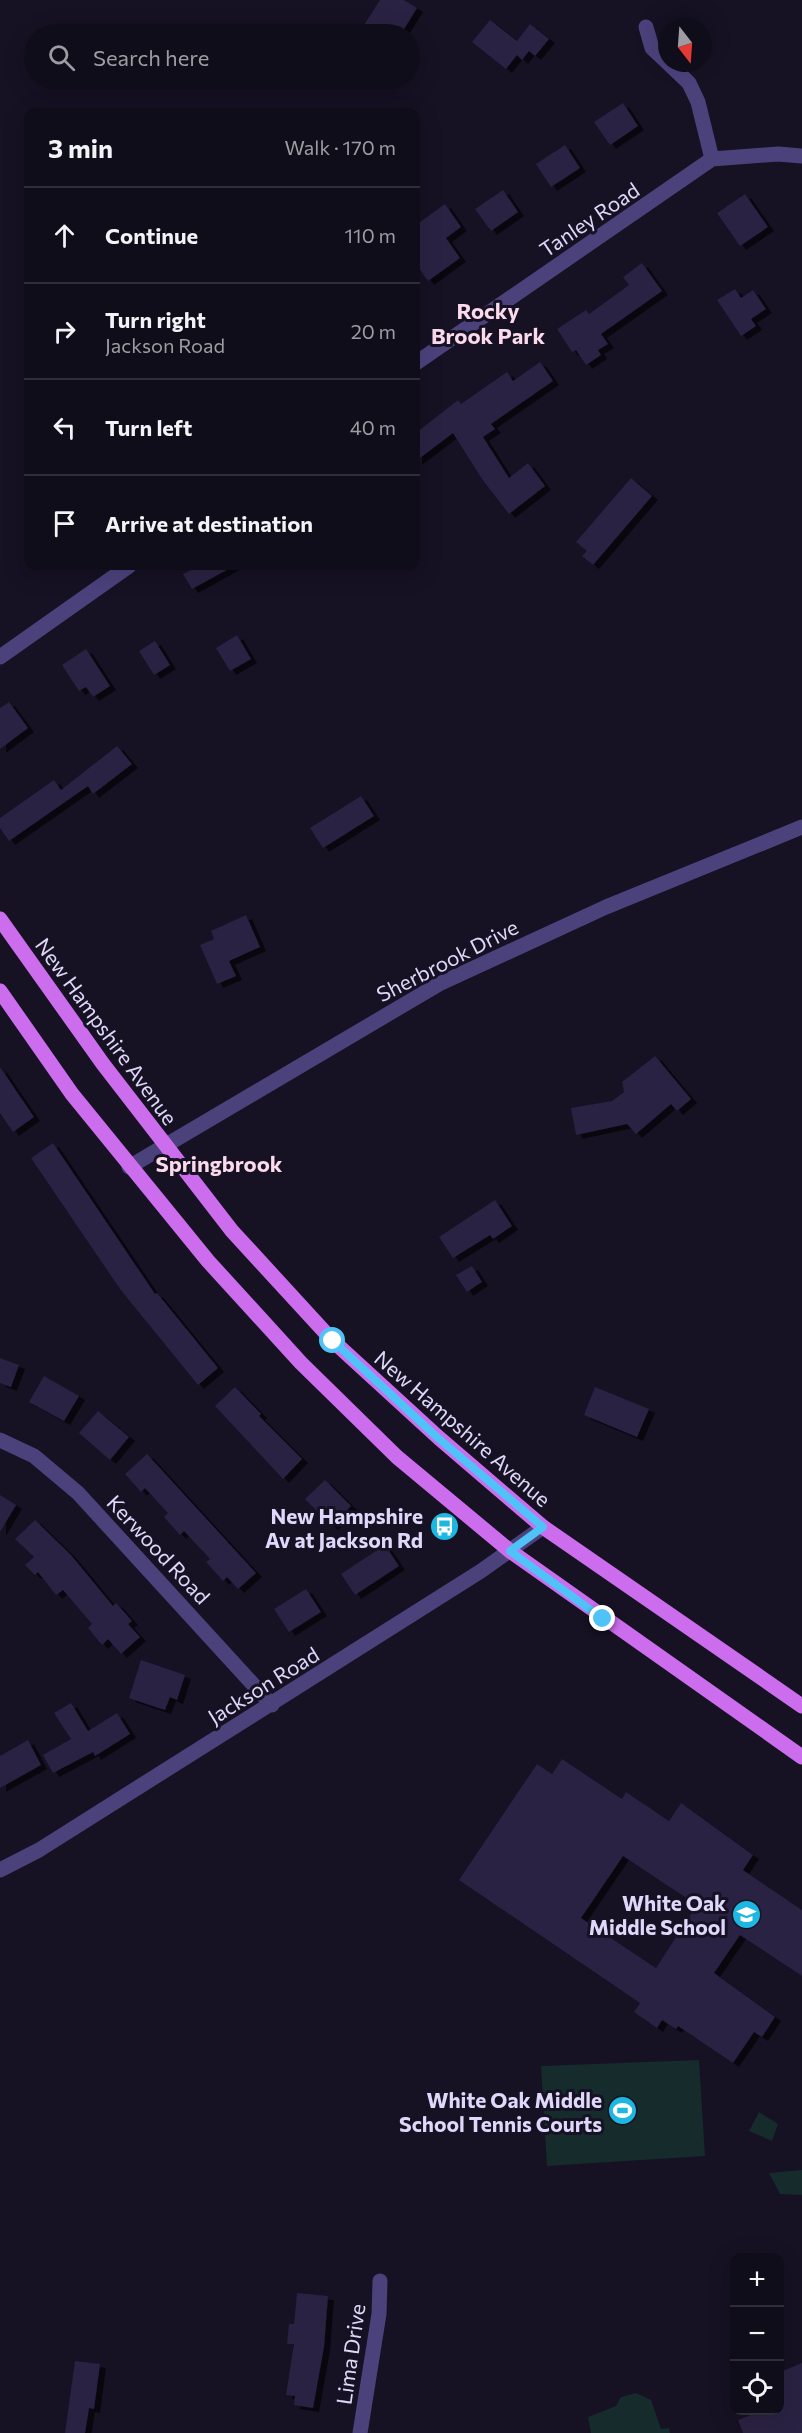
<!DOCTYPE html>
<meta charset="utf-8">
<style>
:root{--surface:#100d1a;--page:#1e1b27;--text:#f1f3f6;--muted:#9c9ca2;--line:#302d39}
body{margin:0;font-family:Commissioner,sans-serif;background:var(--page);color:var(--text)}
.controls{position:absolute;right:18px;bottom:18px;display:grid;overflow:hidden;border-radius:12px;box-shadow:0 6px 24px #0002}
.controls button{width:54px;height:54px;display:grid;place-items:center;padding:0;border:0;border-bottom:2px solid var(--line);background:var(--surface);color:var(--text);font:30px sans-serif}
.compass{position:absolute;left:658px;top:18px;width:54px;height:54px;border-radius:50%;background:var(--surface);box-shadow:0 6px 24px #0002;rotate:163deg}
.stop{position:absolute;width:18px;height:18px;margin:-14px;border:4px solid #4fc3f7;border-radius:50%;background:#fff}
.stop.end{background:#4fc3f7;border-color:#fff;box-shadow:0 2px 6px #0008}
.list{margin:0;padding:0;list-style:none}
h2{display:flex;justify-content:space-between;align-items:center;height:78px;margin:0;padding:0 24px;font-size:26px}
h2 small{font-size:20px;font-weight:400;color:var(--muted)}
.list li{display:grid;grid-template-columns:39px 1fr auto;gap:18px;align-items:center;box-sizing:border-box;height:96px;padding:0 24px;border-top:2px solid var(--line)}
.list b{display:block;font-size:22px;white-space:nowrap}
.list p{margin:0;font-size:20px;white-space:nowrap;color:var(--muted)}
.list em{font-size:20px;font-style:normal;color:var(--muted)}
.icon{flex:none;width:33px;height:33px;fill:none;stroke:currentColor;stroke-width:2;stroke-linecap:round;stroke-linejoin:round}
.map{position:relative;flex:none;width:802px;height:2433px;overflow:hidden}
.search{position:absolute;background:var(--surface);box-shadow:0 6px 24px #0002;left:24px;top:24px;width:396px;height:66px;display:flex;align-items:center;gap:15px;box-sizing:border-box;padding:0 21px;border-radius:33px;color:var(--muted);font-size:22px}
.panel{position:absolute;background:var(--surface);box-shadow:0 6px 24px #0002;left:24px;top:108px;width:396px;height:462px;border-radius:12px}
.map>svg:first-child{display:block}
.green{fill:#152b2c}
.building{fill:#2a2042;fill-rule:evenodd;filter:url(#shadow)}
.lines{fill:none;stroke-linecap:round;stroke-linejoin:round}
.minor{stroke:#4b427c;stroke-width:15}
.major{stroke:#cb6ded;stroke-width:15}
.route{stroke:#4fc3f7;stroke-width:8}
.labels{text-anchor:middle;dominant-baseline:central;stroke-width:6;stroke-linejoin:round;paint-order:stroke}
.street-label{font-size:21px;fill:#e0d8fa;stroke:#161123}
.poi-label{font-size:21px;font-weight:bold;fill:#e0d8fa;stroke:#161123;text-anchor:end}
.neighbourhood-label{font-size:22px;font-weight:bold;fill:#fadaeb;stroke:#161123}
</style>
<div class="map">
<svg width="802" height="2433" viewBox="0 0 802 2433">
<defs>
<filter id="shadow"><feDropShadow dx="6" dy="4" stdDeviation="0" flood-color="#0009"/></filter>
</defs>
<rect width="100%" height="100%" fill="#161123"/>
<!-- green -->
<g class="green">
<polygon points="699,2060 705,2156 547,2166 541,2066"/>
<polygon points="759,2112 778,2124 772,2141 749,2131"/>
<polygon points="802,2170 802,2195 780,2194 769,2173"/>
<polygon points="636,2393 651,2400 661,2429 669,2428 670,2433 591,2433 588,2417 616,2406 621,2397"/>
</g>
<!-- building -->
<g class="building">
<polygon points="380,0 404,0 417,8 401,34 380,34 364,25"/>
<polygon points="490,20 517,41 530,24 549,39 535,56 529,51 522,60 517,55 506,69 472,42"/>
<polygon points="623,103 638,126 610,145 594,122"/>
<polygon points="565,145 580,168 551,187 536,164"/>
<polygon points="503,190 518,212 491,231 475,209"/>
<polygon points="745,194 768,227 740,246 717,213"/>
<polygon points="445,204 461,227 446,238 460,258 428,281 416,264 416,225"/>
<polygon points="642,263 662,291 601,334 608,344 598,350 601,355 586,365 576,350 572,352 557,329 586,310 589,314 629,285 623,277"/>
<polygon points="735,289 741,298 753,290 766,309 751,319 756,326 741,336 717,300"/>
<polygon points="540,362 553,381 491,424 495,429 483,437 509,478 528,463 545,486 509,514 482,479 453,433 416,461 416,433 458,400 461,404 507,372 513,381"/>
<polygon points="631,478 652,496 593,565 582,556 587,551 576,542"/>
<polygon points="199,566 234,566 192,589 183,574"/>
<polygon points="237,635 251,659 230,671 216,648"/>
<polygon points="155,641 170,665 154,675 139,651"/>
<polygon points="86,649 110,686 93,697 86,687 79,691 62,665"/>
<polygon points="9,702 28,728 0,749 0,708"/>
<polygon points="117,746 132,764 93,794 88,786 9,841 0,828 0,818 54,780 61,790"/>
<polygon points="361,796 374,816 323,848 310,828"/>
<polygon points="246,915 260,947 229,961 236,976 217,984 200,945 214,939 211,931"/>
<polygon points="655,1056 691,1099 677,1111 671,1104 636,1134 627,1124 576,1135 571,1108 612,1101 624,1092 622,1082"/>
<polygon points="0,1067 34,1117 13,1132 0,1113"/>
<polygon points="53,1143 155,1294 157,1293 218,1368 198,1385 120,1289 31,1158"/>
<polygon points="495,1200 512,1226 493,1239 490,1235 453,1258 439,1237"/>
<polygon points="472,1266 482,1282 467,1292 456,1275"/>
<polygon points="0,1358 19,1365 11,1387 0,1383"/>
<polygon points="44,1376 79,1396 64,1421 29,1402"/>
<polygon points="235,1387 261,1414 259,1416 302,1459 283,1479 215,1406"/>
<polygon points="595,1387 649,1409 637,1437 584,1415"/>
<polygon points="98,1411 129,1437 110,1460 79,1433"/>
<polygon points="147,1454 256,1573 238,1589 227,1577 223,1581 206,1562 210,1559 184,1531 180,1535 164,1517 168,1513 145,1488 141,1492 125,1474"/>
<polygon points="325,1480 351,1506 332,1526 305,1499"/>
<polygon points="0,1495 16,1505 0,1532"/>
<polygon points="35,1520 71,1555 113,1606 116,1603 132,1621 128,1624 140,1637 121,1654 108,1639 102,1645 88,1628 92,1624 63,1590 56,1595 38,1572 35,1575 25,1565 34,1557 15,1539"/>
<polygon points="385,1545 399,1566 355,1595 341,1574"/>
<polygon points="306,1589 321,1612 289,1632 274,1609"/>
<polygon points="141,1660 185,1675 177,1700 170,1697 165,1710 129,1698"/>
<polygon points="71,1703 88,1731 117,1713 130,1734 95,1756 93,1752 53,1773 43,1755 71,1739 54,1713"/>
<polygon points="28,1740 41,1765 0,1788 0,1756"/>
<path d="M 562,1759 L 622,1799 L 626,1792 L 669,1821 L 681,1803 L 753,1855 L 743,1870 L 802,1910 L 802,1976 L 740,1935 L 714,1973 L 775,2017 L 762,2037 L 754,2032 L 733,2063 L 678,2026 L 676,2029 L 662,2020 L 657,2028 L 634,2012 L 640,2003 L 459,1880 L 537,1764 L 552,1774 ZM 623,1856 L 697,1905 L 656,1968 L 581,1918 Z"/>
<polygon points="297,2293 328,2296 324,2347 313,2408 294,2405 295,2396 286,2395 294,2344 287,2344 289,2324 294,2324"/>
<polygon points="75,2361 100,2364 94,2409 89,2408 85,2433 65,2433"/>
<polygon points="802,2363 802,2433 743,2433 738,2420 763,2410 780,2410 780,2372"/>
</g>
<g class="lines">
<!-- minor -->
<g class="minor">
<polyline points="646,27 652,48 667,62"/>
<polyline points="668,63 689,83 698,102 712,159"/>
<polyline points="416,363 712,159 778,154 802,156"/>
<polyline points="0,657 129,566"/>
<polyline points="129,1167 439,984 606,907 802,827"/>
<polyline points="0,1440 34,1456 78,1493 272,1705"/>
<polyline points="0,1870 39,1850 481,1571 543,1527"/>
<polyline points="360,2433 379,2314 380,2281"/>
</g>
<!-- major -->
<g class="major">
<polyline points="0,919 103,1064 232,1231 333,1341 439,1438 543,1527 802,1706"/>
<polyline points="0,991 72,1094 208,1261 301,1363 397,1457 510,1551 802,1757"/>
</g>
</g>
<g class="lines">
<!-- route -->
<polyline class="route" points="333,1341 438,1438 543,1527 510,1551 603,1619"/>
</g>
<!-- icons -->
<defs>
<symbol id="bus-disc" viewBox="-11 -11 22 22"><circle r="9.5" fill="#1cb8e2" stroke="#161123"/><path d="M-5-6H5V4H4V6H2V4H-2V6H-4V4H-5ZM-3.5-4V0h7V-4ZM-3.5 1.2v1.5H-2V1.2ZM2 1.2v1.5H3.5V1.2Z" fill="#fff"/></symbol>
<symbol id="school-disc" viewBox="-11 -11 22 22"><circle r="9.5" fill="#1cb8e2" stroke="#161123"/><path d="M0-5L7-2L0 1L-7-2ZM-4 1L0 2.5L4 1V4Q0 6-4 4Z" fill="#fff"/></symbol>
<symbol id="stadium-disc" viewBox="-11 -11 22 22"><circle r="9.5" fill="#1cb8e2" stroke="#161123"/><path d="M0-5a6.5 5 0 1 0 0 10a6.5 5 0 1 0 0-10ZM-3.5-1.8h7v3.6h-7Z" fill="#fff"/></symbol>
</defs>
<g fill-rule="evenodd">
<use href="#bus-disc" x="428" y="1510" width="33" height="33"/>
<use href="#school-disc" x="730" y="1898" width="33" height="33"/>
<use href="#stadium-disc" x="606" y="2094" width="33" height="33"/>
</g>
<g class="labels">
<!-- street labels -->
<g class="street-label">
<text transform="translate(589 219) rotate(-34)">Tanley Road</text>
<text transform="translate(447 960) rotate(-27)">Sherbrook Drive</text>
<text transform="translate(107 1031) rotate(54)">New Hampshire Avenue</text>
<text transform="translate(463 1428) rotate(41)">New Hampshire Avenue</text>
<text transform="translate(159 1549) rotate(47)">Kerwood Road</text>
<text transform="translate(263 1685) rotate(-32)">Jackson Road</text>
<text transform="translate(350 2354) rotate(-82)">Lima Drive</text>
</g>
<!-- poi labels -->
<g class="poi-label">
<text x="423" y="1515">New Hampshire<tspan x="423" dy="24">Av at Jackson Rd</tspan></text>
<text x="726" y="1902">White Oak<tspan x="726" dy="24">Middle School</tspan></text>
<text x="602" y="2099">White Oak Middle<tspan x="602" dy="24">School Tennis Courts</tspan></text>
</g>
<!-- neighbourhood labels -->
<g class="neighbourhood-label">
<text x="488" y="310">Rocky<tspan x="488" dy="25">Brook Park</tspan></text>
<text x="219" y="1163">Springbrook</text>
</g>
</g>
</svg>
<div class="controls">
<button>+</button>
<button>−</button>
<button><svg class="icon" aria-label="locate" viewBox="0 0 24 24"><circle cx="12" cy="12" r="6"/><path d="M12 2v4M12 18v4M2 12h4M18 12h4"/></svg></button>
</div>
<svg class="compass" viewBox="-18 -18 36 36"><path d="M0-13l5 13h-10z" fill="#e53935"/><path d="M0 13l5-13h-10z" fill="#9c9ca2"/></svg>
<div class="stop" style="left:333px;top:1341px"></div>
<div class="stop end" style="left:603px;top:1619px"></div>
<div class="search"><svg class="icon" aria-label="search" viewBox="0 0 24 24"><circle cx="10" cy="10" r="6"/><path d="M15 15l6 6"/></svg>Search here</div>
<section class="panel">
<h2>3 min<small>Walk · 170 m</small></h2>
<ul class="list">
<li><svg class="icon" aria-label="ahead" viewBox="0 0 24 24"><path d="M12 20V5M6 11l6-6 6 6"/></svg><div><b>Continue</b></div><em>110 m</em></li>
<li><svg class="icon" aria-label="right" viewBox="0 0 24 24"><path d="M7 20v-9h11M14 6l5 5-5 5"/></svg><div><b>Turn right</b><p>Jackson Road</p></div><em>20 m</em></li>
<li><svg class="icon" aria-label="left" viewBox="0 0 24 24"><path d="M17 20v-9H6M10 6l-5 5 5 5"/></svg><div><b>Turn left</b></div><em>40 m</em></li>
<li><svg class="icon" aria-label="arrive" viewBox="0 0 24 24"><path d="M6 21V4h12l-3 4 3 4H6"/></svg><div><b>Arrive at destination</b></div></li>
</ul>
</section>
</div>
